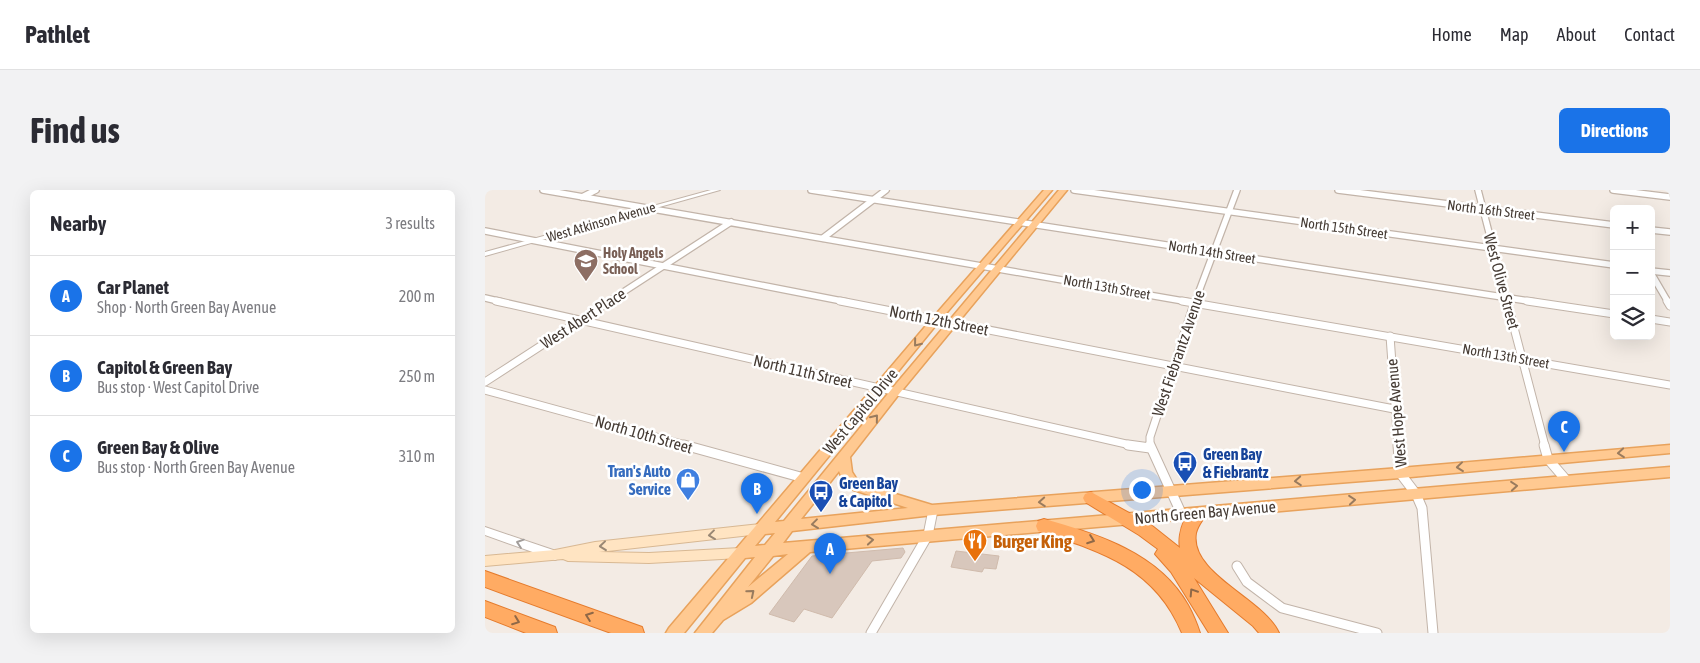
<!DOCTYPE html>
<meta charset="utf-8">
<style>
:root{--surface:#fff;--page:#f2f2f3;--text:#2b2b33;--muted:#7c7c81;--line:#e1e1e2;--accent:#1a73e8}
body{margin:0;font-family:"Asap Condensed",sans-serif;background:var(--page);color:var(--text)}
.controls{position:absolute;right:15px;top:15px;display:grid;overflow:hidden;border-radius:8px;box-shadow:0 5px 20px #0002}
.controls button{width:45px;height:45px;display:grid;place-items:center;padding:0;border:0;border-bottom:1px solid var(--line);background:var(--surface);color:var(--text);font:25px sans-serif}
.you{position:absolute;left:656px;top:299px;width:18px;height:18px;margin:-12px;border:4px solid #fff;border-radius:50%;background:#1a73e8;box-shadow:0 0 0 8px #1a73e833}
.badge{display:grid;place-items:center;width:32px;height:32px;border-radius:50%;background:var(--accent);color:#fff;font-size:16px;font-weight:700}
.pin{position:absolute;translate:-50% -41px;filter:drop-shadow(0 1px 2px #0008)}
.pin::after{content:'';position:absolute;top:26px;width:18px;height:15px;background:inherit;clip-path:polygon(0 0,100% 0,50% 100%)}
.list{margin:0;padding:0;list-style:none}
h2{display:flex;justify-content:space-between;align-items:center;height:65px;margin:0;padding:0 20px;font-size:21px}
h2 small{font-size:16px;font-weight:400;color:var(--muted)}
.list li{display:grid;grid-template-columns:32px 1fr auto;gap:15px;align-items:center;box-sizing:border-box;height:80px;padding:0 20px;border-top:1px solid var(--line)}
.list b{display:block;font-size:19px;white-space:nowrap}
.list p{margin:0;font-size:16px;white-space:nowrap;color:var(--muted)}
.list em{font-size:16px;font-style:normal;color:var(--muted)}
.icon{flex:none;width:28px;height:28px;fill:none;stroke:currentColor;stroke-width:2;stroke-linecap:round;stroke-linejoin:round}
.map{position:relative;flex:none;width:1185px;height:443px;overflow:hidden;border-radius:8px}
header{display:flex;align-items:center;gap:30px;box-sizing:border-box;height:70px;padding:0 25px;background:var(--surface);border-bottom:1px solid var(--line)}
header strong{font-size:24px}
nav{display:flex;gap:28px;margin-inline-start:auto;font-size:18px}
.intro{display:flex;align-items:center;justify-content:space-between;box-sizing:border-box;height:120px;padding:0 30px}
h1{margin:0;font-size:35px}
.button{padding:12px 22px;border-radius:8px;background:var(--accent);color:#fff;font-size:18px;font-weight:700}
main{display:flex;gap:30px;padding:0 30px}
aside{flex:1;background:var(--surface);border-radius:8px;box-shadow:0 5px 20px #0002}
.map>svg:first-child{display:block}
.building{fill:#d8c7bc;stroke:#d0bbac}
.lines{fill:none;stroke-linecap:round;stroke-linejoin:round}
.minor-far2-casing{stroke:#c2b4a9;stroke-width:8}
.minor-far1-casing{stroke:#c2b4a9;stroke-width:9}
.minor-casing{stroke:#c2b4a9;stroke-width:11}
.tertiary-casing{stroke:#c2b4a9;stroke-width:2}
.secondary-casing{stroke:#d8b893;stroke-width:2}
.primary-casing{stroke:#e8a25c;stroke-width:3}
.motorway-casing{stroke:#e47b2d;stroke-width:2}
.minor-far2{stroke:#fff;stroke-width:5.5}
.minor-far1{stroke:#fff;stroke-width:7}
.minor{stroke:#fff;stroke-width:9}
.tertiary{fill:#fff;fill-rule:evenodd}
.secondary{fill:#ffe4c2;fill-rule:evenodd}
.primary{fill:#ffc991;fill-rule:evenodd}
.motorway{fill:#ffab63;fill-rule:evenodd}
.oneway{stroke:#997b5e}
.oneway2{stroke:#998774}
.oneway3{stroke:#8f6847}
.oneway4{stroke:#a29d9a}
.labels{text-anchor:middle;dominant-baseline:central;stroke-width:5;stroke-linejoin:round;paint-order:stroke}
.far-street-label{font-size:14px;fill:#453b34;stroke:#fff}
.far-education-label{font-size:14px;font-weight:bold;fill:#785e54;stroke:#fff;text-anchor:start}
.street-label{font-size:16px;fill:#453b34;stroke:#fff}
.transit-label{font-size:16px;font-weight:bold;fill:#164399;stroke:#fff;text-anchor:start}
.shop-label{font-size:16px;font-weight:bold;fill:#366cbe;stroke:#fff;text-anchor:end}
.near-food-label{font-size:19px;font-weight:bold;fill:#c56008;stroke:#fff;text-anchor:start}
</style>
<header>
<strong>Pathlet</strong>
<nav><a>Home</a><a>Map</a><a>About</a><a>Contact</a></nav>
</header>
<div class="intro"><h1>Find us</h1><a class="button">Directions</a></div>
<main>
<aside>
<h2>Nearby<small>3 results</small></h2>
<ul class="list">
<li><span class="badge">A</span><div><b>Car Planet</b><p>Shop · North Green Bay Avenue</p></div><em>200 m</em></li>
<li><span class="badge">B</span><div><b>Capitol &amp; Green Bay</b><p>Bus stop · West Capitol Drive</p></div><em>250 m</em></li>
<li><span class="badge">C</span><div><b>Green Bay &amp; Olive</b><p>Bus stop · North Green Bay Avenue</p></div><em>310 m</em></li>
</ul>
</aside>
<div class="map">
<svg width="1185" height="443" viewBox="0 0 1185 443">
<rect width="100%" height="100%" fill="#f3ebe4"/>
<!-- building -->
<g class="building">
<polygon points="418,358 420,362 416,368 387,371 347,428 319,419 309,432 284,424 327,366"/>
<polygon points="471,361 514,366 511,379 499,378 497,382 466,377"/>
</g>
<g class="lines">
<defs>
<g id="minor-far2">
<polyline points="58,0 704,112"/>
<polyline points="326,0 1050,112"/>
<polyline points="589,0 1129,75"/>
<polyline points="853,0 1129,35"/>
<polyline points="993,0 1022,112"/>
<polyline points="1128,0 1185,7"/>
<polyline points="97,7 111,0"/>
<polyline points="1166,40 1185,42"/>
<polyline points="0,41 362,112"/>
<polyline points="338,48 401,0"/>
<polyline points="1166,81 1185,83"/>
<polyline points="1166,83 1183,112"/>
<polyline points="0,108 17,112"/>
<polyline points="123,112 246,32"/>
<polyline points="710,112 752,0"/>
</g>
<g id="minor-far1">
<polyline points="11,111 650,256"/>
<polyline points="355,111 909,219"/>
<polyline points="697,111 1185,195"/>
<polyline points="1022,111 1060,256"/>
<polyline points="1042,111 1129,124"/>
<polyline points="1182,111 1185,116"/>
<polyline points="1166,129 1185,132"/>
<polyline points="905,146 913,256"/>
<polyline points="0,192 125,111"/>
<polyline points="0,200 204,256"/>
<polyline points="665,256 665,247 710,111"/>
</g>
<g id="minor">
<polyline points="199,255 319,288"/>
<polyline points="643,255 665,258"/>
<polyline points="665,255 697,325"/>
<polyline points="913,255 915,283 931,304 937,318 948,443"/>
<polyline points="1059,255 1063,269 1082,291"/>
<polyline points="752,376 762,392 797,418 892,443"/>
<polyline points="386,443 443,345 448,320"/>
</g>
<g id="tertiary">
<polygon points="226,0 235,0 0,66 0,62"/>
<polygon points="0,337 74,362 75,365 74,368 70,370 0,345"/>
</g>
<polygon id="secondary" points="275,334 279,336 281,339 279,342 275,344 114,362 164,363 255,358 259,359 261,363 259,367 255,368 164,373 83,371 78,369 0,376 0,366 70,360 110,352"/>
<path id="primary" d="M 559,0 L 567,0 L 451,135 L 290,332 L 299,331 L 406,200 L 574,0 L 582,0 L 414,204 L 365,267 L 367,282 L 374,293 L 447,315 L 915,278 L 1185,255 L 1185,263 L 915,288 L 448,325 L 307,341 L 298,353 L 1185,277 L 1185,287 L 325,362 L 266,413 L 238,430 L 227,443 L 210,443 L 270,367 L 260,368 L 199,443 L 181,443 L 184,438 L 445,131 ZM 354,281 L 359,293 L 366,299 L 423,318 L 316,329 ZM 290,343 L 280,355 L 270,356 L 280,344 ZM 303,364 L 263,397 L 288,366 Z"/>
<g id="motorway">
<path d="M 606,302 L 666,335 L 695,358 C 692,344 701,312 720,319 L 722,323 C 718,330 713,335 711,343 C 704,384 779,409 794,443 L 774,443 L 768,436 L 709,388 L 743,443 L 724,443 L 686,382 L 670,364 L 673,359 L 654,345 L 600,312 L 598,308 L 600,304 Z"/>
<path d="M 559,329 C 612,344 674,363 703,415 C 708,424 712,434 715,443 L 697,443 C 670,377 615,361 553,341 L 551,336 L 553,331 Z"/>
<polygon points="0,381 157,437 159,443 126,443 0,397"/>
<polygon points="0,411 70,437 72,443 41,443 0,427"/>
</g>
</defs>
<!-- minor-far2 casing -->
<use href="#minor-far2" class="minor-far2-casing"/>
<!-- minor-far1 casing -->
<use href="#minor-far1" class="minor-far1-casing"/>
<!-- minor casing -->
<use href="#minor" class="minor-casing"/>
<!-- tertiary casing -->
<use href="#tertiary" class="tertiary-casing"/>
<!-- secondary casing -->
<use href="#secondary" class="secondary-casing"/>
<!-- primary casing -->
<use href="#primary" class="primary-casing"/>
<!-- motorway casing -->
<use href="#motorway" class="motorway-casing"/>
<!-- minor-far2 -->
<use href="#minor-far2" class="minor-far2"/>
<!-- minor-far1 -->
<use href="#minor-far1" class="minor-far1"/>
<!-- minor -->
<use href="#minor" class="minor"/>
<!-- tertiary -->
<use href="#tertiary" class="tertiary"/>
<!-- secondary -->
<use href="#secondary" class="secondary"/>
<!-- primary -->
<use href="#primary" class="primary"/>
<!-- motorway -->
<use href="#motorway" class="motorway"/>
</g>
<!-- one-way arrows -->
<defs><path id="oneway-chevron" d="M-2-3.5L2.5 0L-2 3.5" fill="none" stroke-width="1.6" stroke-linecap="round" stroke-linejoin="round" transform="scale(1.25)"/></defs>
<g class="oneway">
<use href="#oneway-chevron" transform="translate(432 153) rotate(129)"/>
<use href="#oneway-chevron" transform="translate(390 228) rotate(-51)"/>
<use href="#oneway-chevron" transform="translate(1136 263) rotate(175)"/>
<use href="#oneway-chevron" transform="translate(975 277) rotate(174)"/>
<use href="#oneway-chevron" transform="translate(813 291) rotate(176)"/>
<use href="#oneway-chevron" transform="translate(1029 296) rotate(-5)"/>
<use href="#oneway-chevron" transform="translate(867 310) rotate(-5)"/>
<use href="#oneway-chevron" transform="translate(557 312) rotate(176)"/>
<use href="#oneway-chevron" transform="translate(330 334) rotate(173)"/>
<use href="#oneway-chevron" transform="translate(385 350) rotate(-5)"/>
<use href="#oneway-chevron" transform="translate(266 403) rotate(-40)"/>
</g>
<g class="oneway2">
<use href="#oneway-chevron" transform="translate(227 345) rotate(173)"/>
<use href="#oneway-chevron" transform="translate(118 356) rotate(174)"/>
</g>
<g class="oneway3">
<use href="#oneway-chevron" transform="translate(606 350) rotate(20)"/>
<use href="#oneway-chevron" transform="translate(708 402) rotate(-123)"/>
<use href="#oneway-chevron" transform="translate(104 426) rotate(-160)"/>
<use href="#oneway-chevron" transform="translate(31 431) rotate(21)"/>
</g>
<use class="oneway4" href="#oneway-chevron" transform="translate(35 353) rotate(-161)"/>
<!-- icons -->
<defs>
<symbol id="school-pin" viewBox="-11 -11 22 30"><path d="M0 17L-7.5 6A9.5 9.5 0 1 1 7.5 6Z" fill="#8d6e63" stroke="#fff"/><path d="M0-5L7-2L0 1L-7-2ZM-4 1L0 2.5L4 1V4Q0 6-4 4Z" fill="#fff"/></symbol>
<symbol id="bus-pin" viewBox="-11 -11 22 30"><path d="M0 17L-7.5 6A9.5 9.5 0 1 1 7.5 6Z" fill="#1a4fb4" stroke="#fff"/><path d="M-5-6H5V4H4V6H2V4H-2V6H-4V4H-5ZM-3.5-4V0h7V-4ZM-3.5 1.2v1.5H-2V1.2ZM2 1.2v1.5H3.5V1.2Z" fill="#fff"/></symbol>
<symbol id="shop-pin" viewBox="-11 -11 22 30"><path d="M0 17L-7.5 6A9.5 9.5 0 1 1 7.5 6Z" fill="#3f7fe0" stroke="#fff"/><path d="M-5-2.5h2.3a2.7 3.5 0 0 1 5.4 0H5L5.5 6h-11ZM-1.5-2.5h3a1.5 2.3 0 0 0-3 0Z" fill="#fff"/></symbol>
<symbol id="restaurant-pin" viewBox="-11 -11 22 30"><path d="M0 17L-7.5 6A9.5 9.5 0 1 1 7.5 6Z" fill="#e8710a" stroke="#fff"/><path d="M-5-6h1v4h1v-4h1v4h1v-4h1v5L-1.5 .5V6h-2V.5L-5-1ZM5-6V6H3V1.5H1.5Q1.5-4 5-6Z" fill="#fff"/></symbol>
</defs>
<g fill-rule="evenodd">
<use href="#school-pin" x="87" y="57" width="28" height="38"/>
<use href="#bus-pin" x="686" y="259" width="28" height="38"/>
<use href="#shop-pin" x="189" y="276" width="28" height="38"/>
<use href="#bus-pin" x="322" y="288" width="28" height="38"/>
<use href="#restaurant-pin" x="476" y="337" width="28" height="38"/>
</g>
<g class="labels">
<!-- far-street labels -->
<g class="far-street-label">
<text transform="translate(1006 20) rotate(7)">North 16th Street</text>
<text transform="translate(116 32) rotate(-16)">West Atkinson Avenue</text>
<text transform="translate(859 38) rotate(8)">North 15th Street</text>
<text transform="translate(727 62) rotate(9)">North 14th Street</text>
<text transform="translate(622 97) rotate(10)">North 13th Street</text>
<text transform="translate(1021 166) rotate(10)">North 13th Street</text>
</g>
<!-- far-education labels -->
<g class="far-education-label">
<text x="118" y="63">Holy Angels<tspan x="118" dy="16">School</tspan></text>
</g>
<!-- street labels -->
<g class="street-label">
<text transform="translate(1017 91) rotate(75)">West Olive Street</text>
<text transform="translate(98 128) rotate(-33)">West Abert Place</text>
<text transform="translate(454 130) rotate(11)">North 12th Street</text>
<text transform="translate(693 163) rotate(-71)">West Fiebrantz Avenue</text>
<text transform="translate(318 181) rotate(13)">North 11th Street</text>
<text transform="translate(375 221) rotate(-50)">West Capitol Drive</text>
<text transform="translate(911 223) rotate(-95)">West Hope Avenue</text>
<text transform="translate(159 244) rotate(16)">North 10th Street</text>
<text transform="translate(720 322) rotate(-5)">North Green Bay Avenue</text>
</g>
<!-- transit labels -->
<g class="transit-label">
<text x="718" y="264">Green Bay<tspan x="718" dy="18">&amp; Fiebrantz</tspan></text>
<text x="354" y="293">Green Bay<tspan x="354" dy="18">&amp; Capitol</tspan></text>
</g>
<!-- shop labels -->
<g class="shop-label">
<text x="186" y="281">Tran's Auto<tspan x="186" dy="18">Service</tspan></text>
</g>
<!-- near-food labels -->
<g class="near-food-label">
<text x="508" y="351">Burger King</text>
</g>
</g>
</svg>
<div class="controls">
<button>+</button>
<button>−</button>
<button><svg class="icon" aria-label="layers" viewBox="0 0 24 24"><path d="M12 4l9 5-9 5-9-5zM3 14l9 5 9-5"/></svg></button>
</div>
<div class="you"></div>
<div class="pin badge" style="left:345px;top:384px">A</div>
<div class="pin badge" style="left:272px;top:324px">B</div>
<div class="pin badge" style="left:1079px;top:262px">C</div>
</div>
</main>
